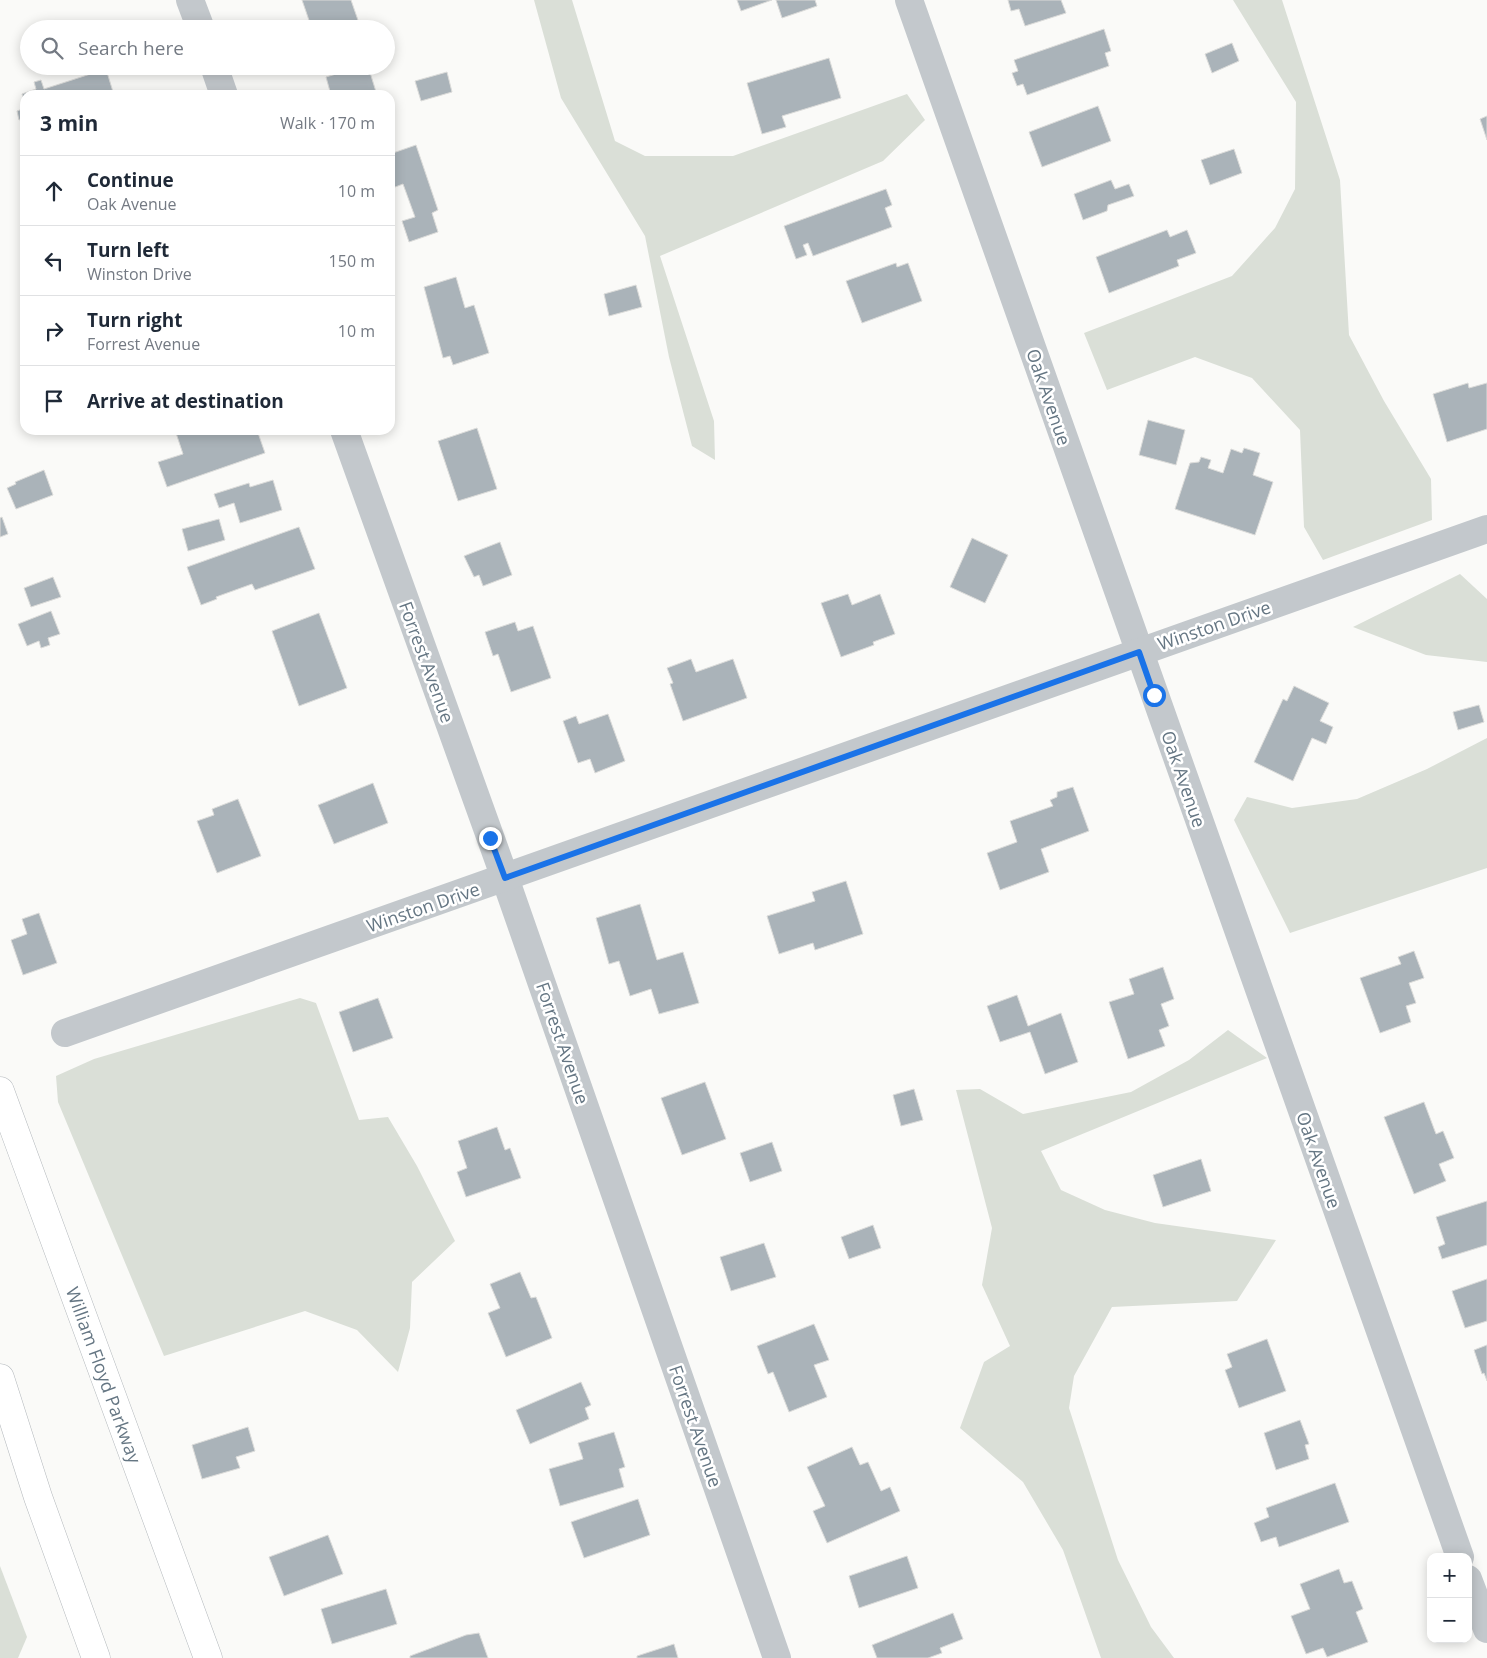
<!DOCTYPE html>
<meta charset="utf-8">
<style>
:root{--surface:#fff;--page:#f2f2f3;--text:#1f2937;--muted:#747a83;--line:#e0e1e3}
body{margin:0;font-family:"Open Sans",sans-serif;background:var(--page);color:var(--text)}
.controls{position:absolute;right:15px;bottom:15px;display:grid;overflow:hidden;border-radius:10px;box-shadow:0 2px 12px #0003}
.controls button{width:45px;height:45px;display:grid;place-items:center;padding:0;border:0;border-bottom:1px solid var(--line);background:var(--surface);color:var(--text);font:25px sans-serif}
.stop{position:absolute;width:15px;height:15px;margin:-11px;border:4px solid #1a73e8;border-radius:50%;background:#fff}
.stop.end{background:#1a73e8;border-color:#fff;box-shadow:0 1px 5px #0008}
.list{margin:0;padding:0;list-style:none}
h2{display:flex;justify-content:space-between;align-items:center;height:65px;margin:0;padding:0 20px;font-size:21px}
h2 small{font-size:16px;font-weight:400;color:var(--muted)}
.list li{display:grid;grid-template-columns:32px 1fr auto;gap:15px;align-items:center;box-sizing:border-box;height:70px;padding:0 20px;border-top:1px solid var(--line)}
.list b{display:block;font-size:19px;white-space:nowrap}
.list p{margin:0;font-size:16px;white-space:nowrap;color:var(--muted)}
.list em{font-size:16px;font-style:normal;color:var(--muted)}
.icon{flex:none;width:28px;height:28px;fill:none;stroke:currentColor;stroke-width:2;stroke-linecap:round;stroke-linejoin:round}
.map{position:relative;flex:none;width:1487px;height:1658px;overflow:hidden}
.search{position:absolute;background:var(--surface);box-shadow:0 2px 12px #0003;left:20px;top:20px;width:375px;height:55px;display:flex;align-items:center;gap:12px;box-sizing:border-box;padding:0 18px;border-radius:28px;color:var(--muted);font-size:19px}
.panel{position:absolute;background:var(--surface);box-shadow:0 2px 12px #0003;left:20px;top:90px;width:375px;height:345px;border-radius:15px}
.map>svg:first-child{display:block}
.green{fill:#dadfd7}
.building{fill:#aab3b9;stroke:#dcdcda}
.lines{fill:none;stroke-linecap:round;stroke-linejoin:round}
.trunk-casing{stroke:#b4b9bd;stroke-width:29}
.minor{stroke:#c3c8cc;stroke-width:28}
.trunk{stroke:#fff;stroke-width:28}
.route{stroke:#1a73e8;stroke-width:6}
.labels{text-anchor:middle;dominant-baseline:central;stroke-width:5;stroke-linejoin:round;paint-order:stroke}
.street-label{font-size:18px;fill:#657683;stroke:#fff}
</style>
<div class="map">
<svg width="1487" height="1658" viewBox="0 0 1487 1658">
<rect width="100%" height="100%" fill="#fafaf8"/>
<!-- green -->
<g class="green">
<polygon points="534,0 572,0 615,141 645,156 733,156 907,94 925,120 883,161 660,256 714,421 715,460 692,446 669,357 645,236 561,98"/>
<polygon points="1233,0 1282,0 1340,180 1349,335 1384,401 1431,479 1432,520 1323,560 1304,527 1300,430 1252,378 1195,357 1107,390 1084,333 1232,276 1275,228 1295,189 1296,102"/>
<polygon points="1460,574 1487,599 1487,662 1426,655 1353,627"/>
<polygon points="1487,738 1487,868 1290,933 1234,820 1247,797 1292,808 1357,799 1427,769"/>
<polygon points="300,998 316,1003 359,1120 388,1117 417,1166 455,1241 412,1282 410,1328 398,1372 357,1330 305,1311 164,1356 58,1102 56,1076 94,1059"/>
<polygon points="1228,1030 1267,1058 1041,1151 1061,1190 1105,1210 1155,1223 1276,1240 1237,1301 1112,1307 1074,1376 1069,1408 1118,1560 1151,1627 1174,1658 1101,1658 1063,1550 1023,1482 960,1428 984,1362 1010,1346 982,1285 992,1228 956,1090 980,1089 1023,1114 1131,1092 1189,1060"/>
<polygon points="0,1566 27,1637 18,1658 0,1658"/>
</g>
<!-- building -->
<g class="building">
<polygon points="302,0 351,0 360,26 353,29 312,29"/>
<polygon points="737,0 772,0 741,11"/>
<polygon points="776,0 815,0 817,6 782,18"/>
<polygon points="1008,0 1061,0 1066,13 1025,26 1019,9 1011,11"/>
<polygon points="1104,29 1111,51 1105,53 1109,66 1027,95 1023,84 1017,86 1012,73 1018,71 1014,60"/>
<polygon points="1232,43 1239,61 1212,73 1205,54"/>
<polygon points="829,58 841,98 782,116 786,127 762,134 747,83"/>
<polygon points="363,66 368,66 377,95 331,95 326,77"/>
<polygon points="106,69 114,95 25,95 25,104 22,94 36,89 34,82 41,80 44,89"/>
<polygon points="447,72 452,92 421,101 415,81"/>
<polygon points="1098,106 1111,141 1042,167 1029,132"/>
<polygon points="25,108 25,118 19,120 17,111"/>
<polygon points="1487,116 1487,140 1480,119"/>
<polygon points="416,145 438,210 432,213 438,232 409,242 402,221 415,217 403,184 390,189 390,154"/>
<polygon points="1234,149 1242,173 1210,185 1201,160"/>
<polygon points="1111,180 1115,189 1129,184 1134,196 1108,205 1107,211 1083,220 1074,194"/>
<polygon points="886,189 892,205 885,208 892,227 813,256 808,243 803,245 807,255 796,259 784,226"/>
<polygon points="1167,230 1170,237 1187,230 1196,253 1177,260 1179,266 1109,293 1096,257"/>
<polygon points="896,263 897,267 908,263 922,301 862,323 846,281"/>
<polygon points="456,277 465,308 474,305 489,353 453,365 450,356 443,358 424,287"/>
<polygon points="636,285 642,307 609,316 604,294"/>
<polygon points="1468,383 1469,388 1487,383 1487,429 1447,442 1433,394"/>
<polygon points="1148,420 1185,430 1176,465 1139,455"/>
<polygon points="477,428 497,489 458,501 438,441"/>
<polygon points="175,430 257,430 265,453 167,487 158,462 183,454"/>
<polygon points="1244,448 1260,453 1253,475 1273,482 1255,535 1175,509 1190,463 1199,462 1201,457 1211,460 1208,468 1223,473 1231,449 1242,453"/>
<polygon points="44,470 53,495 16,509 7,488 16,484 15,482"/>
<polygon points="273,480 282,510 240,523 234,503 219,508 214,494 249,483 250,487"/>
<polygon points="2,517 8,534 0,537 0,518"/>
<polygon points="219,519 225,540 188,551 182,529"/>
<polygon points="299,527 315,569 255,590 252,584 216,597 217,599 201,605 187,567"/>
<polygon points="972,538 1008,555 985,603 950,587"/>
<polygon points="500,542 512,575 483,586 479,575 474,577 464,556"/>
<polygon points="53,577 61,597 31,607 24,588"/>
<polygon points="848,594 852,605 880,594 895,634 873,642 874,645 841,657 821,603"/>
<polygon points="51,611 60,634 48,638 50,645 41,648 39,641 27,646 18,624"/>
<polygon points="319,613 347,688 299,706 272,631"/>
<polygon points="515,622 518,631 533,626 551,678 511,692 498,654 493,656 485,632"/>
<polygon points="691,659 696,672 733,659 747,698 683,721 670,684 673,683 667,668"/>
<polygon points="1294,686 1329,703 1320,721 1333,727 1326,744 1312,738 1293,781 1254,762 1283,699 1287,701"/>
<polygon points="1479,705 1484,722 1458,730 1453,712"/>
<polygon points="608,714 625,761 595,773 590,759 578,763 563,721 576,716 579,724"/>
<polygon points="373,783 388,823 334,844 318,805"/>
<polygon points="1073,787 1089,831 1041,849 1049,872 1000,890 987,853 1017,842 1010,821 1053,806 1050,800 1057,797 1057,792"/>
<polygon points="238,799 261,856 217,873 197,821 214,815 212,809"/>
<polygon points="846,881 863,934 815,950 813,943 779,954 767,916 815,901 812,892"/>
<polygon points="640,904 657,960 683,952 699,1003 659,1014 651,989 630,996 619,961 609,964 596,918"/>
<polygon points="39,913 57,963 23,975 11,940 27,934 22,919"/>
<polygon points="1414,951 1424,978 1409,983 1416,1003 1406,1006 1411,1022 1380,1033 1360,978 1401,964 1398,957"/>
<polygon points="1163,967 1174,999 1161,1004 1169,1026 1159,1030 1165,1046 1128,1059 1109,1002 1134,994 1129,979"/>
<polygon points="1017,995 1028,1026 1061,1013 1078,1062 1045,1074 1030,1032 1000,1042 987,1006"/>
<polygon points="378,998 393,1038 353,1052 339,1012"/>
<polygon points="705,1082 726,1139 682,1155 661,1098"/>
<polygon points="914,1089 923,1120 901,1126 893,1095"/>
<polygon points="1424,1102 1436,1134 1443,1131 1454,1158 1439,1164 1446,1181 1414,1194 1384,1117"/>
<polygon points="497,1127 505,1150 510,1148 521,1178 466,1197 457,1172 467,1168 458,1141"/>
<polygon points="772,1142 782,1171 750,1182 740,1153"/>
<polygon points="1201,1159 1211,1191 1163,1207 1153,1175"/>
<polygon points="1487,1201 1487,1245 1442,1259 1438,1247 1445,1244 1436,1217"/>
<polygon points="873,1225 881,1248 849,1259 841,1237"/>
<polygon points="764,1243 776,1277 731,1291 720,1257"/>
<polygon points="520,1272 531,1298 536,1297 552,1338 506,1357 488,1313 500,1308 490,1284"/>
<polygon points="1487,1279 1487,1321 1465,1328 1452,1291"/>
<polygon points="814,1324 829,1360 814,1365 827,1397 789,1412 773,1372 768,1374 757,1346"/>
<polygon points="1267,1339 1286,1391 1239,1408 1225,1370 1232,1367 1227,1354"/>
<polygon points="1487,1345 1487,1381 1484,1373 1482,1374 1474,1350"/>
<polygon points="581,1382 591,1405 585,1408 589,1419 530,1444 516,1410"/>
<polygon points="1300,1420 1309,1444 1305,1445 1309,1459 1276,1470 1264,1433"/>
<polygon points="248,1427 255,1451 236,1457 240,1468 202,1479 192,1445"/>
<polygon points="614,1432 625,1467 619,1469 624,1487 560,1506 549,1469 583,1459 578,1443"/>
<polygon points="852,1447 860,1465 868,1462 881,1491 890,1487 900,1511 827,1543 813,1511 825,1506 807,1467"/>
<polygon points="1335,1483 1349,1522 1279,1547 1276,1537 1261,1542 1254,1523 1269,1517 1266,1508"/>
<polygon points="638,1499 650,1535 584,1558 571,1522"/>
<polygon points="328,1535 343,1574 284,1596 269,1557"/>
<polygon points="907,1556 918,1588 859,1608 849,1576"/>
<polygon points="1339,1569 1344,1583 1352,1581 1363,1609 1356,1612 1368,1642 1327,1657 1323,1648 1306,1654 1291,1616 1310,1609 1300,1584"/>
<polygon points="386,1589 397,1624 332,1644 321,1609"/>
<polygon points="953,1613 963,1639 940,1648 942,1653 928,1658 877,1658 872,1645"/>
<polygon points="479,1633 488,1658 410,1658 410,1656 466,1635"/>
<polygon points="674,1644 678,1658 637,1658 637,1656"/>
</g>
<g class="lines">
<defs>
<g id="trunk">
<polyline points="0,1091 208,1658"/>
<polyline points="0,1378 38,1497 96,1658"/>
</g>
</defs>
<!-- trunk casing -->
<use href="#trunk" class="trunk-casing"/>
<!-- minor -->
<g class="minor">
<polyline points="190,0 201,29"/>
<polyline points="909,0 1460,1557"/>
<polyline points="214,66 224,95"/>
<polyline points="344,430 505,878 777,1658"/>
<polyline points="65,1033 1487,529"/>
<polyline points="1468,1579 1487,1629"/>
</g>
<!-- trunk -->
<use href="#trunk" class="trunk"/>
</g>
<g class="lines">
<!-- route -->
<polyline class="route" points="490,838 505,878 1139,652 1154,695"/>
</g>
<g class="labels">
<!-- street labels -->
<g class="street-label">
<text transform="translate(1049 397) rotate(71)">Oak Avenue</text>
<text transform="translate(1214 625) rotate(-19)">Winston Drive</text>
<text transform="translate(427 662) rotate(70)">Forrest Avenue</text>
<text transform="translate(1184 779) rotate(71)">Oak Avenue</text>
<text transform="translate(423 907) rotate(-19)">Winston Drive</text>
<text transform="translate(563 1043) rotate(71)">Forrest Avenue</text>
<text transform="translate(1319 1160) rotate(71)">Oak Avenue</text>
<text transform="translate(104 1375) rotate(70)">William Floyd Parkway</text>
<text transform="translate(696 1426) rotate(71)">Forrest Avenue</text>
</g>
</g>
</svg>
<div class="controls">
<button>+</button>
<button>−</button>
</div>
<div class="stop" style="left:1154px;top:695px"></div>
<div class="stop end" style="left:490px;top:838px"></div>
<div class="search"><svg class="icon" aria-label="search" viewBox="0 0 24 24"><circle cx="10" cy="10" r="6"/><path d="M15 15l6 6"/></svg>Search here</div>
<section class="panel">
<h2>3 min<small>Walk · 170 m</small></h2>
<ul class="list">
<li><svg class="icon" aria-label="ahead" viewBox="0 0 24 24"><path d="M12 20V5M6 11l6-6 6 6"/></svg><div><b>Continue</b><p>Oak Avenue</p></div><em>10 m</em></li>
<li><svg class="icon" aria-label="left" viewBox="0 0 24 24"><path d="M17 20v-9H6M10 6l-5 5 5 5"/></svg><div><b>Turn left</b><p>Winston Drive</p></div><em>150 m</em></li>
<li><svg class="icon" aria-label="right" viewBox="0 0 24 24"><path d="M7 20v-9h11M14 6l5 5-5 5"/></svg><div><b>Turn right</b><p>Forrest Avenue</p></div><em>10 m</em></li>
<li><svg class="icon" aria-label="arrive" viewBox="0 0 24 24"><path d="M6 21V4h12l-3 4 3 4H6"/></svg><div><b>Arrive at destination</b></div></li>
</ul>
</section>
</div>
